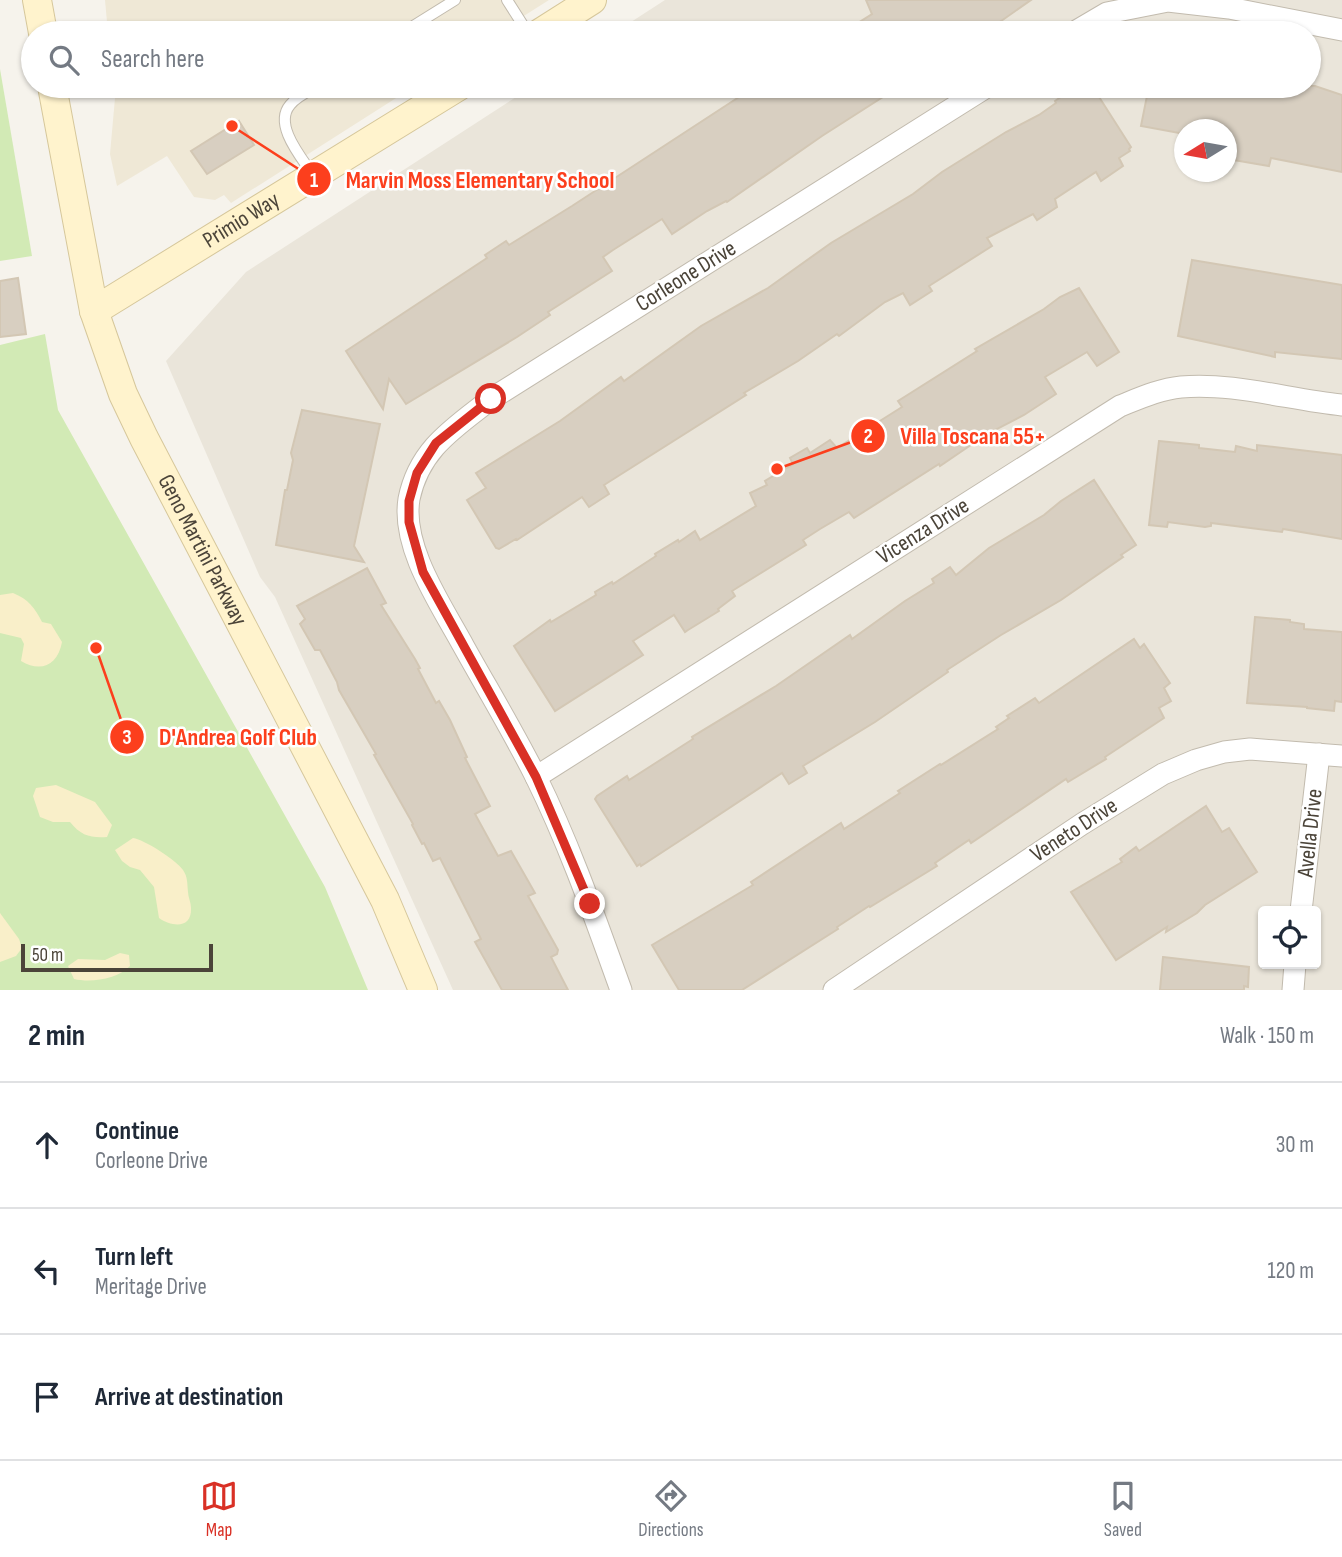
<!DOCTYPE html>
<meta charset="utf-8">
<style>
:root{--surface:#fff;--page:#f6f6f7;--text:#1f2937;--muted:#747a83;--line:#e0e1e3;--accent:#d93025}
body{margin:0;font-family:"Sofia Sans Condensed",sans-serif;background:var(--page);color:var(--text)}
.controls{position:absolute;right:21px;bottom:21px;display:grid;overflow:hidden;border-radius:7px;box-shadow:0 2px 5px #0004}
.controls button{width:63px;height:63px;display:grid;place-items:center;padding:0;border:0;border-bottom:2px solid var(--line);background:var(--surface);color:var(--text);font:35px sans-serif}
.compass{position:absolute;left:1174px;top:119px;width:63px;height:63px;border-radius:50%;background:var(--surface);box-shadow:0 2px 5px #0004;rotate:259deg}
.scale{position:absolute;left:21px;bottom:18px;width:192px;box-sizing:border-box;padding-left:7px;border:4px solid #4b4439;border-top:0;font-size:19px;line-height:24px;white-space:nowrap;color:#4b4439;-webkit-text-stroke:5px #fff;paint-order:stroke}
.stop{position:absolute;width:21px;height:21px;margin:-16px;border:5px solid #d93025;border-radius:50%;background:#fff}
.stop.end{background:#d93025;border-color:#fff;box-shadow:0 2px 7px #0008}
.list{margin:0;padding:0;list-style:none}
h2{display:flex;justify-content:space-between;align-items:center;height:91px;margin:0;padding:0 28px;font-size:30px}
h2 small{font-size:23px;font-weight:400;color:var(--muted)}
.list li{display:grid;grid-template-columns:46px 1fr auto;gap:21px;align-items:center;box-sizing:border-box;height:126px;padding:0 28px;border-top:2px solid var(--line)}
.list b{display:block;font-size:26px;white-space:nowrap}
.list p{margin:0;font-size:23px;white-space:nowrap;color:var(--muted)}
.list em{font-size:23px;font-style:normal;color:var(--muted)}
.icon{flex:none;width:38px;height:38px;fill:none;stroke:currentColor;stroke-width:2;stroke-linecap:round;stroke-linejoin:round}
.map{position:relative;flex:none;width:1342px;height:990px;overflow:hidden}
.search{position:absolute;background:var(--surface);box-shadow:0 2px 5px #0004;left:21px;right:21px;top:21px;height:77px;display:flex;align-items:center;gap:18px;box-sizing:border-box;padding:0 24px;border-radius:38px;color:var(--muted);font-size:26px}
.sheet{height:469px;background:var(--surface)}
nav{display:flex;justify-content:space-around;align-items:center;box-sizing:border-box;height:98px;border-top:2px solid var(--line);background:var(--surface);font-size:19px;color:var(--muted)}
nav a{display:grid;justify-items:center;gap:4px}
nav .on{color:var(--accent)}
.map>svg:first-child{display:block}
.residential{fill:#eae5da;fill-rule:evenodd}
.education{fill:#efe8d6}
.green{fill:#d2eab5}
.sand{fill:#f9efc9}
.building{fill:#d8cfc1;stroke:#d3c7b4;stroke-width:2}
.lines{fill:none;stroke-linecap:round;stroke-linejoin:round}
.lane-casing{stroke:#c2bbae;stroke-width:12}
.street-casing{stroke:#c2bbae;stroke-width:23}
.secondary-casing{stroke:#d6c79b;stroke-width:30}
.lane{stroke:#fff;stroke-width:10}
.street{stroke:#fff;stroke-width:21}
.secondary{stroke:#fff3cd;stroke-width:28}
.route{stroke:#d93025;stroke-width:9}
.labels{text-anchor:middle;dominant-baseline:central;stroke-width:5;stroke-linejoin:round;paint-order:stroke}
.street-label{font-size:23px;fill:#4b4439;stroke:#fff}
.leader{fill:none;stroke:#fc3f1d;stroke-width:2.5}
.callout-dot{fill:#fc3f1d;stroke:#fff;stroke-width:2.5}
.mark-label{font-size:21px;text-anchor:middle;font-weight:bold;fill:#fff}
.callout-label{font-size:24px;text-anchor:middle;font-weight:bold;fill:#fc3f1d;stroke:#fff;stroke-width:5;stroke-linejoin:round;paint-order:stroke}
</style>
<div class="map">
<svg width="1342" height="990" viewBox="0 0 1342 990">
<rect width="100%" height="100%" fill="#f6f3ec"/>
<!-- residential -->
<path class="residential" d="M 665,0 L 1342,0 L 1342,990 L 453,990 L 275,597 L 260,577 L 166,361 L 246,272 L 533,86 L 1309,86 L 1309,33 L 614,33 ZM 1184,130 L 1226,130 L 1226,172 L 1184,172 ZM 1263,911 L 1316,911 L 1316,964 L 1263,964 Z"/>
<!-- education -->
<g class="education">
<polygon points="105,0 549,0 497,33 108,33"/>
<polygon points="113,86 415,86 231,203 224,195 215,200 194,197 167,156 117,186 110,154 115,98"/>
</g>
<!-- green -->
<g class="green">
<polygon points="0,69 32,256 0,261"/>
<polygon points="45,334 58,410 325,887 368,990 0,990 0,345"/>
</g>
<!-- sand -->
<g class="sand">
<path d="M 13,593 C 28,599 35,608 42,622 L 51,624 L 62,642 C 58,665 41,673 21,661 L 24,644 L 21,638 L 0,633 L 0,595 Z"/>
<path d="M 56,785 L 95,802 L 112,825 L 107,837 C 91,838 81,836 70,822 L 53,822 L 40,817 L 33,796 L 36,788 Z"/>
<path d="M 133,838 C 145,840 176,860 183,870 C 188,877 187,884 188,892 C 188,897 191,902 191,908 C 192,929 172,927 159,918 L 154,887 L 140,870 L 130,867 L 122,861 L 115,850 Z"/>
<polygon points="0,913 19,939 22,948 16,956 0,962"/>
<path d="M 120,953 L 129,955 L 130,966 C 117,979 92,983 74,979 L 68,966 L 78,959 L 105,960 Z"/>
</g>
<!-- building -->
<g class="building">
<polygon points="866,0 1031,0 984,33 842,33 872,14"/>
<polygon points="756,86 900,86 822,136 727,202 726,201 707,211 672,234 662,219 613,250 603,257 612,271 548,312 550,315 517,337 406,404 389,379 383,409 346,351 487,258 485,255 506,241 509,245 572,206"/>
<polygon points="1077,86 1092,86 1131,147 1129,149 1130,151 1119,158 1123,166 1101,181 1096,172 1055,199 1057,207 1037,220 1033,214 987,238 992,246 929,286 932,291 910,305 903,293 885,302 839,336 837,334 798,361 744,393 746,395 604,485 609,494 589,507 582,497 517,540 516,539 499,549 496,548 467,500 486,488 476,473 560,421 621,377 624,381 701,326 768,288 831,243 913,194 942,172 1006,132 1039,115 1056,103 1055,101"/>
<polygon points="1149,86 1315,86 1342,95 1342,172 1271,158 1269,166 1233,160 1233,157 1227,157 1227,130 1185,130 1185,134 1141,126"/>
<polygon points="239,121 254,145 207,174 191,151"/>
<polygon points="1192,260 1342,285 1342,359 1275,352 1275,357 1178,336"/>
<polygon points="18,278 26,334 0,337 0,281"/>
<polygon points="1079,288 1119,352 1097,366 1087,352 1045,377 1056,394 1024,415 987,434 940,466 939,464 854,518 849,512 820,529 803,540 806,545 732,591 735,596 718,609 719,611 688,630 685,632 674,615 633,641 643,655 555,711 514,646 550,620 551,622 596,595 595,592 612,582 613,584 656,556 655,554 678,540 679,542 695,531 700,540 756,506 750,493 767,485 765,481 793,464 790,458 807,448 810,453 830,440 837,448 902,407 898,401 977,351 975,349 1044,309 1060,297"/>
<polygon points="302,410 380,424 354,546 364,562 276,545 285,490 287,490 293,460 291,453"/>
<polygon points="1159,441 1199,445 1199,448 1235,452 1236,446 1257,451 1257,445 1342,455 1342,539 1283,529 1282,532 1211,523 1211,526 1205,527 1168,522 1167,527 1149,525"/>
<polygon points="1094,480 1136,545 1121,555 1123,557 1061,600 1001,635 947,670 948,672 875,722 803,766 807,773 789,784 782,773 687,836 641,866 640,864 637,866 595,799 597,796 627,776 629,780 654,764 693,739 692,737 776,686 850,635 852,639 905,601 934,583 932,579 950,567 956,575 989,548 1044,515 1061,501"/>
<polygon points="367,568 386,603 381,605 415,659 420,668 418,669 436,703 439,701 450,720 467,757 465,758 490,806 475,814 498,856 511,851 535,893 528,896 558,950 557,954 551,957 568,990 502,990 475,942 481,939 440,858 433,861 424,843 422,844 412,825 413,824 374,755 376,754 339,690 337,682 320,650 315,650 300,624 305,619 297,606"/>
<polygon points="1255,617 1290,620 1290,622 1304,624 1304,629 1342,632 1342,702 1335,701 1334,711 1307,708 1307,707 1247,703"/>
<polygon points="1134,639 1140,648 1144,644 1170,683 1164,688 1171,701 1159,708 1164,718 1105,757 1106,759 1068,782 1066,779 971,843 969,840 935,863 937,866 870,907 869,906 837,927 838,929 742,990 679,990 652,945 753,885 751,882 841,823 844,829 900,793 898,791 940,764 941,765 998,729 996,727 1009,718 1007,716 1035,698 1039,703"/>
<polygon points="1206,806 1222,832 1229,828 1257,872 1205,905 1197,913 1166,932 1167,927 1116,960 1071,892 1122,862 1120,859 1136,847 1139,851"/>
<polygon points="1163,957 1249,967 1248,987 1244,986 1244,990 1160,990"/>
</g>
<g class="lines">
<defs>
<g id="lane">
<polyline points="507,0 528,33"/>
<polyline points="402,33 455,0"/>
<path d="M 313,175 C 302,158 273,125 290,105 C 297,96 309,91 318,86"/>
</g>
<g id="street">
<polyline points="1073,33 1107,13 1168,1 1229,8 1342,30"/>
<path d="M 536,777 L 1120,406 C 1140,398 1160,389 1181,387 C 1231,382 1291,400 1342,405"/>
<polyline points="1301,911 1319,754"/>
<path d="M 621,990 C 595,918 570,846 536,777 C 514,733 488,690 464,647 C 442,606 401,548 409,499 C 419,449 454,428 491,399 L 988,86"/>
<polyline points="834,990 1082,824 1163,774 1196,760 1224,752 1250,749 1342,756"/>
<polyline points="1293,990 1295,964"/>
</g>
<g id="secondary">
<polyline points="37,0 43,33"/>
<polyline points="540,33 592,0"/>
<path id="s1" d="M 52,86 L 94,311 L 123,394 L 144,438 L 385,900 L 423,990"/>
<path id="s2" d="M 94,311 L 459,86"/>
</g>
</defs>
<!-- lane casing -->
<use href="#lane" class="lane-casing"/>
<!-- street casing -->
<use href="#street" class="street-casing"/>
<!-- secondary casing -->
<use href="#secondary" class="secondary-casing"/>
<!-- lane -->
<use href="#lane" class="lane"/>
<!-- street -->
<use href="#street" class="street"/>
<!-- secondary -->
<use href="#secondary" class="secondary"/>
</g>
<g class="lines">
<!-- route -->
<polyline class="route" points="491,399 436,443 417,473 409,501 409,522 423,572 536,777 590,904"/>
</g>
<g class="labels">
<!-- street labels -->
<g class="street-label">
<text stroke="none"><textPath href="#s2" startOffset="173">Primio Way</textPath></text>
<text transform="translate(686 276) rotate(-32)">Corleone Drive</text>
<text transform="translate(923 531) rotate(-32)">Vicenza Drive</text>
<text stroke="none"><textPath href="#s1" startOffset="492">Geno Martini Parkway</textPath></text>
<text transform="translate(1074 830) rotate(-33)">Veneto Drive</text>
<text transform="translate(1310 833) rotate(-84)">Avella Drive</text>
</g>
</g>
<!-- callouts -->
<path class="leader" d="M232 126L314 179M777 469L868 436M96 648L127 737"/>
<g class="callout-dot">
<circle cx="232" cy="126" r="7"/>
<circle cx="777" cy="469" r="7"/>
<circle cx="96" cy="648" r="7"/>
<circle cx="314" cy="179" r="18"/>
<circle cx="868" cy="436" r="18"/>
<circle cx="127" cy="737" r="18"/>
</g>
<g class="mark-label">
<text x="314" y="187">1</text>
<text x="868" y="443">2</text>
<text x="127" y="744">3</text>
</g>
<g class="callout-label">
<text x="480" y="188">Marvin Moss Elementary School</text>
<text x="973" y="444">Villa Toscana 55+</text>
<text x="238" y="745">D'Andrea Golf Club</text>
</g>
</svg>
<div class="controls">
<button><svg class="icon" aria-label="locate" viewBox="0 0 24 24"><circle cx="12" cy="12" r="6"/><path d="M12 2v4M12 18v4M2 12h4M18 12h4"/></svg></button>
</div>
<svg class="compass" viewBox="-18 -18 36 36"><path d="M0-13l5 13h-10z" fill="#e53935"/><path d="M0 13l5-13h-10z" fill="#747a83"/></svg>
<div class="scale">50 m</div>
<div class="stop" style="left:491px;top:399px"></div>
<div class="stop end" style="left:590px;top:904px"></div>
<div class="search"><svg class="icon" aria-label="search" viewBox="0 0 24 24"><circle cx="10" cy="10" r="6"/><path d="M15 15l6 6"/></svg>Search here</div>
</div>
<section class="sheet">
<h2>2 min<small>Walk · 150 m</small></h2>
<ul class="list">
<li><svg class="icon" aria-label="ahead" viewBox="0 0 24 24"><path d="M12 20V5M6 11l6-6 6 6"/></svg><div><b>Continue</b><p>Corleone Drive</p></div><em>30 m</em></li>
<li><svg class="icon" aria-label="left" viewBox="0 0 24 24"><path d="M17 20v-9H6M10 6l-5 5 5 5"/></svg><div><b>Turn left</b><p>Meritage Drive</p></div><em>120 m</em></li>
<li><svg class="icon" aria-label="arrive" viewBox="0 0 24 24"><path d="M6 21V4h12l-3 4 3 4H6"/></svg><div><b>Arrive at destination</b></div></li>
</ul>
</section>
<nav>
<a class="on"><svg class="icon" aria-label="map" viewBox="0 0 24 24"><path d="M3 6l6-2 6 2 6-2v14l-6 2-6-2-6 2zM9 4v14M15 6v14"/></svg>Map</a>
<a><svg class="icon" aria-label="directions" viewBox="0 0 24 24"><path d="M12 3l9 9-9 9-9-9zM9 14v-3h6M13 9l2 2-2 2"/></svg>Directions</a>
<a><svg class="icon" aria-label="saved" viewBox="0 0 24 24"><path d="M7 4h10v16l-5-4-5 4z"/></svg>Saved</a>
</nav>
